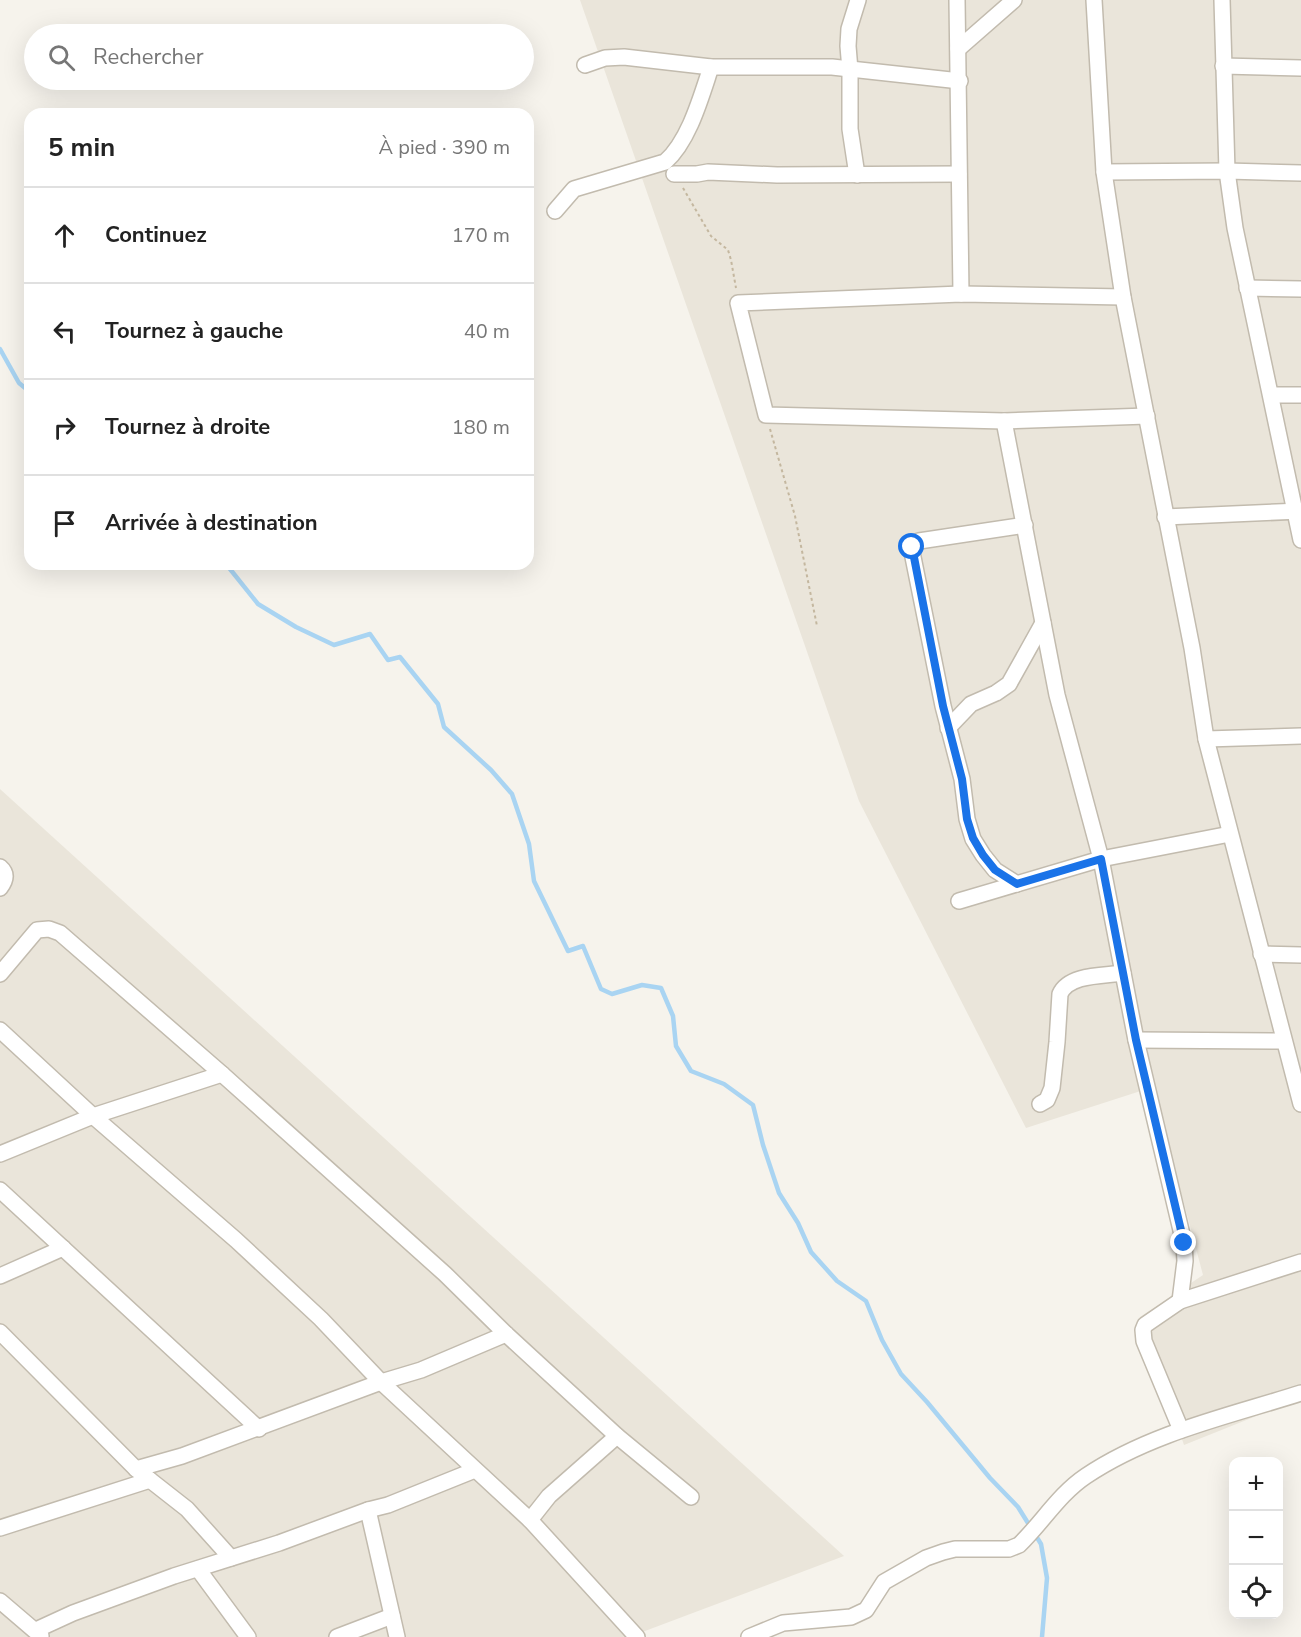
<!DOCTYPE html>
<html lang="fr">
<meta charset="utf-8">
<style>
:root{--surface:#fff;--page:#f6f6f6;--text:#222;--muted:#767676;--line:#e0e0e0}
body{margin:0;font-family:"Nunito Sans",sans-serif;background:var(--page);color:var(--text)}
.controls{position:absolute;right:18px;bottom:18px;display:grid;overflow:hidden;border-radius:12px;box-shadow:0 6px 24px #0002}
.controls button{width:54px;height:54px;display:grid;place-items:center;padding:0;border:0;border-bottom:2px solid var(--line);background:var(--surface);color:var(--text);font:30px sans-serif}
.stop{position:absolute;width:18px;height:18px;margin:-14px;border:4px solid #1a73e8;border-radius:50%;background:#fff}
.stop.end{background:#1a73e8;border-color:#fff;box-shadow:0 2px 6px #0008}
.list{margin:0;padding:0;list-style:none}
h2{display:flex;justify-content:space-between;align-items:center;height:78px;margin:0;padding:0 24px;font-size:26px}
h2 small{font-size:20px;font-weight:400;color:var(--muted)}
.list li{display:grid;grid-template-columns:39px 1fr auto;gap:18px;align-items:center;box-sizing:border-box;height:96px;padding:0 24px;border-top:2px solid var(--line)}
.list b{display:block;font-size:22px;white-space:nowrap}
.list em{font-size:20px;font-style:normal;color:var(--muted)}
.icon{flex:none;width:33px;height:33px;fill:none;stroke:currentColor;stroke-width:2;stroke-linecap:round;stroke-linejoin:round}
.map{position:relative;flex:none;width:1301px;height:1637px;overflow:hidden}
.search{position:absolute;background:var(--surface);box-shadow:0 6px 24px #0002;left:24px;top:24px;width:510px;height:66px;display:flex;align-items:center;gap:15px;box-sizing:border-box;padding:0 21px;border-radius:33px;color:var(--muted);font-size:22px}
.panel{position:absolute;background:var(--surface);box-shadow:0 6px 24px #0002;left:24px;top:108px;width:510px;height:462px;border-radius:18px}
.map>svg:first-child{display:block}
.residential{fill:#eae5da}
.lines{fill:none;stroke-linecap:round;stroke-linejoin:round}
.stream{stroke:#a9d4f2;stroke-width:4.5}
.street-casing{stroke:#c2bbae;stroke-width:18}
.path{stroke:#c4b79f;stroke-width:2;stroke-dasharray:3 3;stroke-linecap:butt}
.street{stroke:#fff;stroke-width:15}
.route{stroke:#1a73e8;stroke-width:8}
</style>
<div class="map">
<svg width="1301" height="1637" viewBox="0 0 1301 1637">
<rect width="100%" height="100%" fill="#f6f3ec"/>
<!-- residential -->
<g class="residential">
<polygon points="580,0 1301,0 1301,1398 1184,1445 1140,1317 1203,1275 1153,1087 1026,1128 859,801"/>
<polygon points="0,789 844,1556 629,1637 0,1637"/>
</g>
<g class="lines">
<!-- stream -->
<g class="stream">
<polyline points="0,349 19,383 30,392"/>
<polyline points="226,564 258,604 296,627 334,645 370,634 388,660 400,657 438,704 444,727 491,770 512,794 529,844 534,881 568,951 583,946 601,989 612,994 642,985 661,988 673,1016 676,1046 691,1071 724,1084 753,1105 763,1145 779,1193 798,1223 811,1252 837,1281 866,1301 882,1340 901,1374 927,1402 990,1478 1018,1507 1041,1544 1047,1578 1042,1637"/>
</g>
<defs>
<g id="street">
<polyline points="957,0 961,294"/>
<polyline points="1094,0 1104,172 1123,297 1192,648 1206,739 1301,1104"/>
<polyline points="1222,0 1227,171 1235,228 1301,540"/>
<polyline points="958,49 1014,0"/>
<polyline points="585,65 605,58 624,57 711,67 832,67 960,81"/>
<polyline points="1223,66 1301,68"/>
<polyline points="1104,172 1227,171 1301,173"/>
<polyline points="674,174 697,174 708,172 777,175 959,174"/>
<polyline points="857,175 850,129 850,70 848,46 849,29 858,0"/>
<path d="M 555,211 L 574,189 L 665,162 C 689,141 701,97 711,67"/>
<polyline points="1247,288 1301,289"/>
<polyline points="1123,297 961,294 738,303 766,415 1004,421 1147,416"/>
<polyline points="1271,395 1301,395"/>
<polyline points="1004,421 1057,695 1101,859 1136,1040 1184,1243 1185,1261 1180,1301"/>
<polyline points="1165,517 1301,511"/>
<polyline points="948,728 971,704 996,693 1009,684 1043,623"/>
<polyline points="1206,739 1301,736"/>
<path d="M 0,867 C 8,874 6,880 0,888"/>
<polyline points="1017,884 995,870 983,855 973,839 967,819 962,779 943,706 912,552 912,547 919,541 1025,525"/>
<polyline points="959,901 1101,859 1230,834"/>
<polyline points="1261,954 1301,955"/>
<polyline points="0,974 37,930 49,929 60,933 222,1074 445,1274 506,1334 617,1436 691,1497"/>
<polyline points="0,1030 93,1116 236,1240 321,1319 381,1382 530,1520 637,1637"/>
<polyline points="1136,1040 1284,1041"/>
<path d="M 1040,1104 L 1047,1100 L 1052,1088 L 1057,1042 L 1060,994 C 1069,974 1103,976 1123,973"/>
<polyline points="0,1154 93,1116 222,1074"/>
<polyline points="0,1190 259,1429"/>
<polyline points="0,1276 63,1248"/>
<polyline points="0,1332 136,1469 187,1509 231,1558"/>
<polyline points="1181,1430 1144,1341 1143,1330 1145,1325 1180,1301 1301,1262"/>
<polyline points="136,1469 182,1456 381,1382 421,1370 506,1334"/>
<polyline points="368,1510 397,1637"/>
<polyline points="530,1520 549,1496 617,1436"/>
<polyline points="0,1528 150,1480"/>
<polyline points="198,1569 248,1637"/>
<polyline points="0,1601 41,1636"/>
<polyline points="36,1630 73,1613 174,1576 279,1543 368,1510 388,1505 475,1470"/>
<polyline points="337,1637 392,1616"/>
<path d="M 749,1637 L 783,1623 L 851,1617 L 866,1610 L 884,1582 L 926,1558 L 943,1552 L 955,1549 L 1009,1549 L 1019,1545 C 1042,1523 1059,1494 1086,1476 C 1150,1433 1229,1416 1301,1393"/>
</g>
</defs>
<!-- street casing -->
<use href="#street" class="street-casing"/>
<!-- path -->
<g class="path">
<polyline points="683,188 711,236 728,250 731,260 736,288"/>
<polyline points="770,429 795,516 817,626"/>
</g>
<!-- street -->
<use href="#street" class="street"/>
</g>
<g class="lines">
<!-- route -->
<polyline class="route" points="912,547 943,706 962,779 967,819 973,838 983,855 995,870 1017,884 1101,859 1136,1040 1184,1243"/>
</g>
</svg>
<div class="controls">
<button>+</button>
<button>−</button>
<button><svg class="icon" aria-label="locate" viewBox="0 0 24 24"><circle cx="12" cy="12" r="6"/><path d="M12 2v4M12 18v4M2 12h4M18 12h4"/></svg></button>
</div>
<div class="stop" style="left:912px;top:547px"></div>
<div class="stop end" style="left:1184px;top:1243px"></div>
<div class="search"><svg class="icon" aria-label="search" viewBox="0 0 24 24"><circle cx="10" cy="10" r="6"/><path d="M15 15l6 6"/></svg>Rechercher</div>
<section class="panel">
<h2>5 min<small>À pied · 390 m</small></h2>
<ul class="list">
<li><svg class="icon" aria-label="ahead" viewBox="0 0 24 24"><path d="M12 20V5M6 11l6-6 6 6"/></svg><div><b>Continuez</b></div><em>170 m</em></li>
<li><svg class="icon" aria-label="left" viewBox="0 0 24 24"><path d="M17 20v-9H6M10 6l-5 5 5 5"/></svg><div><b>Tournez à gauche</b></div><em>40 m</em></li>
<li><svg class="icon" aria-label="right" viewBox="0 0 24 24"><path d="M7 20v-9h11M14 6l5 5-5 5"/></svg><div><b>Tournez à droite</b></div><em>180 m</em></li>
<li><svg class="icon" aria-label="arrive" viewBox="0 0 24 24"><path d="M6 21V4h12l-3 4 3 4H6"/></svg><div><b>Arrivée à destination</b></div></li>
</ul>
</section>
</div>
